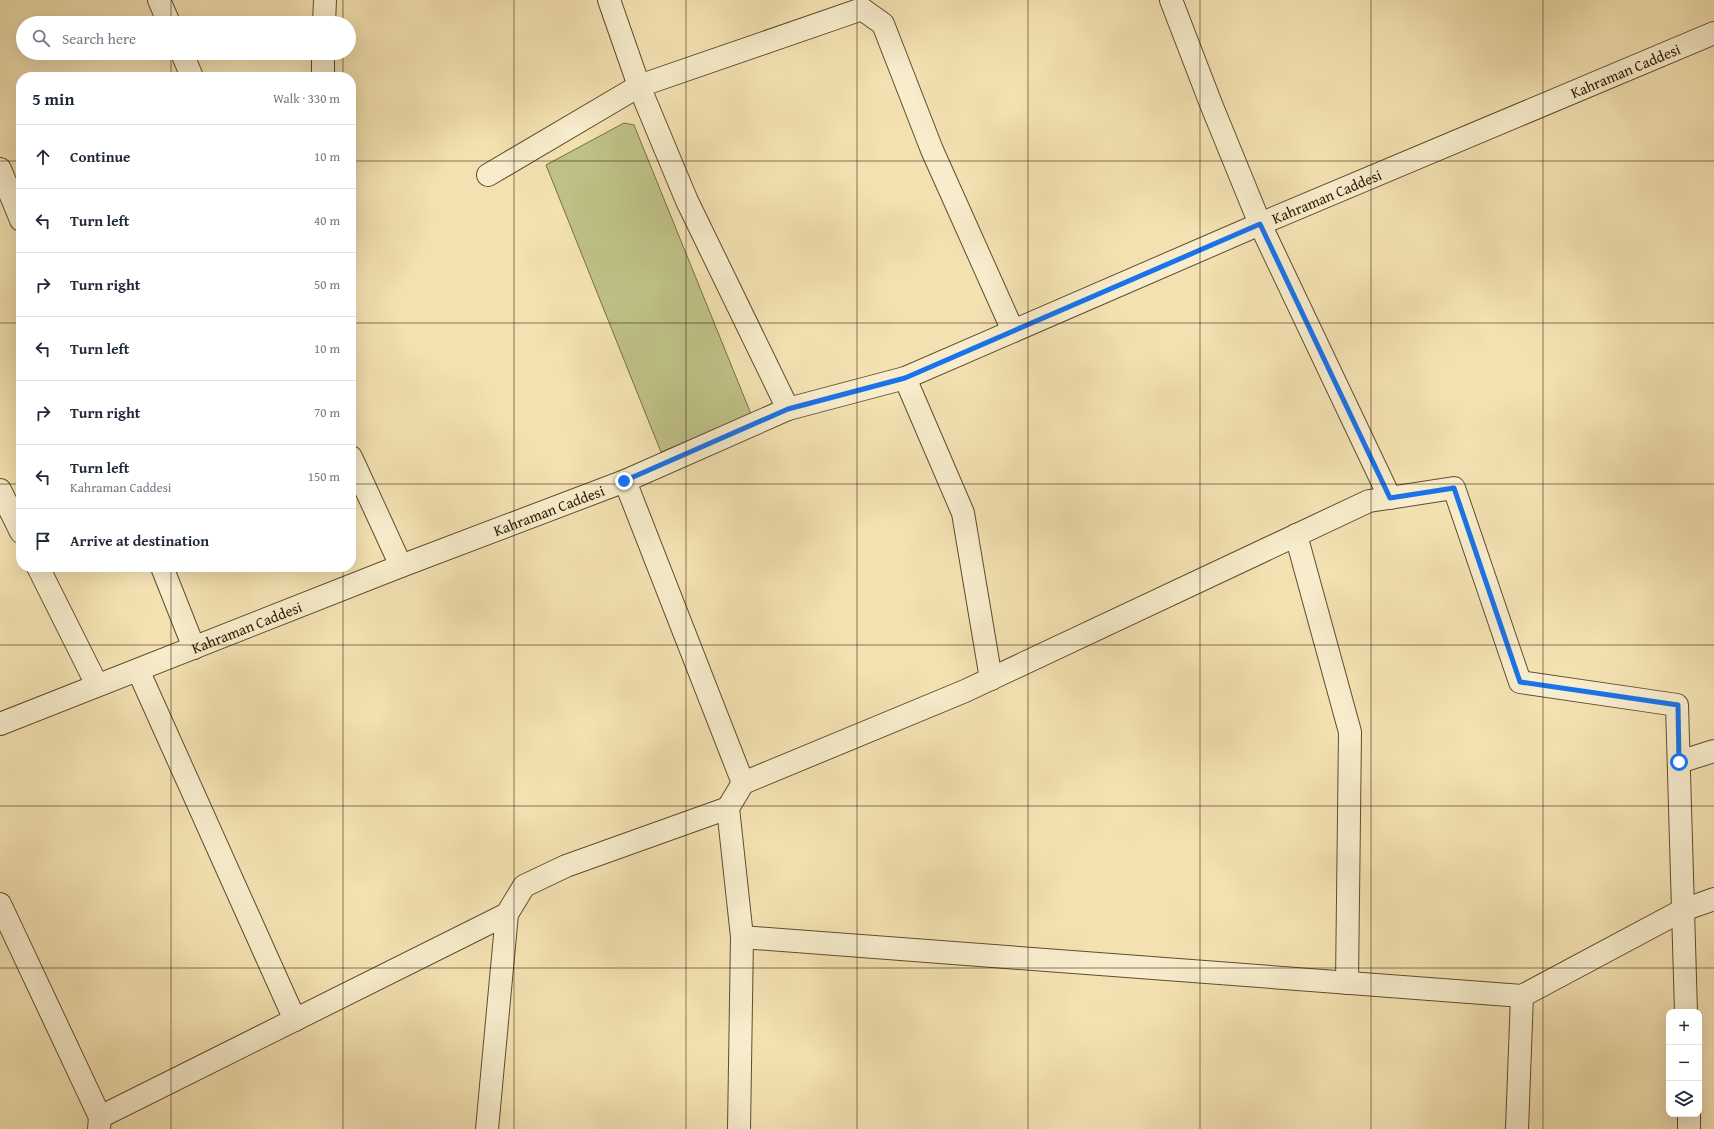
<!DOCTYPE html>
<meta charset="utf-8">
<style>
:root{--surface:#fff;--page:#f6f6f7;--text:#1f2937;--muted:#747a83;--line:#e0e1e3}
body{margin:0;font-family:"Gentium Book Plus",serif;background:var(--page);color:var(--text)}
.controls{position:absolute;right:12px;bottom:12px;display:grid;overflow:hidden;border-radius:8px;box-shadow:0 4px 16px #0002}
.controls button{width:36px;height:36px;display:grid;place-items:center;padding:0;border:0;border-bottom:1px solid var(--line);background:var(--surface);color:var(--text);font:20px sans-serif}
.stop{position:absolute;width:12px;height:12px;margin:-9px;border:3px solid #1a73e8;border-radius:50%;background:#fff}
.stop.end{background:#1a73e8;border-color:#fff;box-shadow:0 1px 4px #0008}
.list{margin:0;padding:0;list-style:none}
h2{display:flex;justify-content:space-between;align-items:center;height:52px;margin:0;padding:0 16px;font-size:17px}
h2 small{font-size:13px;font-weight:400;color:var(--muted)}
.list li{display:grid;grid-template-columns:26px 1fr auto;gap:12px;align-items:center;box-sizing:border-box;height:64px;padding:0 16px;border-top:1px solid var(--line)}
.list b{display:block;font-size:15px;white-space:nowrap}
.list p{margin:0;font-size:13px;white-space:nowrap;color:var(--muted)}
.list em{font-size:13px;font-style:normal;color:var(--muted)}
.icon{flex:none;width:22px;height:22px;fill:none;stroke:currentColor;stroke-width:2;stroke-linecap:round;stroke-linejoin:round}
.map{position:relative;flex:none;width:1714px;height:1129px;overflow:hidden}
.search{position:absolute;background:var(--surface);box-shadow:0 4px 16px #0002;left:16px;top:16px;width:340px;height:44px;display:flex;align-items:center;gap:10px;box-sizing:border-box;padding:0 14px;border-radius:22px;color:var(--muted);font-size:15px}
.panel{position:absolute;background:var(--surface);box-shadow:0 4px 16px #0002;left:16px;top:72px;width:340px;height:500px;border-radius:16px}
.map>svg:first-child{display:block}
.green{fill:#bfc288;stroke:#776e46}
.lines{fill:none;stroke-linecap:round;stroke-linejoin:round}
.minor-casing{stroke:#604c2e;stroke-width:24}
.minor{stroke:#f7eccc;stroke-width:22}
.route{stroke:#1a73e8;stroke-width:5}
.grid{fill:none;stroke:#2f1b03;stroke-width:1;stroke-opacity:0.55}
.labels{text-anchor:middle;dominant-baseline:central;stroke-width:3.5;stroke-linejoin:round;paint-order:stroke}
.street-label{font-size:15px;fill:#2f1b03;stroke:#f7eccc}
</style>
<div class="map">
<svg width="1714" height="1129" viewBox="0 0 1714 1129">
<rect width="100%" height="100%" fill="#f3e1b1"/>
<filter id="stains"><feTurbulence type="fractalNoise" baseFrequency=".005" numOctaves="4"/><feColorMatrix values="0 0 0 0 .2 0 0 0 0 .09 0 0 0 0 .02 0 0 0 .5 -.17"/></filter>
<radialGradient id="worn" r=".72"><stop offset=".6" stop-color="#630" stop-opacity="0"/><stop offset="1" stop-color="#630" stop-opacity=".3"/></radialGradient>
<!-- green -->
<polygon class="green" points="624,123 634,125 751,414 661,452 546,165"/>
<g class="lines">
<defs>
<g id="minor">
<polyline points="159,0 169,23"/>
<polyline points="609,0 639,86 687,201 788,409"/>
<polyline points="1171,0 1211,104 1260,224 1390,498"/>
<polyline points="324,23 325,0"/>
<polyline points="182,53 192,77"/>
<polyline points="323,53 323,77"/>
<polyline points="0,169 21,220"/>
<polyline points="488,175 639,86 862,9 883,24 932,150 1013,331"/>
<polyline points="905,378 963,513 991,679"/>
<polyline points="351,457 401,566"/>
<polyline points="625,481 743,783 728,808 742,937 739,1129"/>
<polyline points="0,490 21,532"/>
<polyline points="1296,535 1350,732 1347,983"/>
<polyline points="38,567 97,685"/>
<polyline points="162,567 194,648"/>
<polyline points="138,670 295,1020"/>
<path id="s1" d="M 0,724 L 401,566 L 625,481 L 788,409 L 905,378 L 1260,224 L 1714,33"/>
<polyline points="1679,762 1714,751"/>
<polyline points="743,783 965,691 1369,501 1454,488 1520,682 1677,705 1686,1012"/>
<polyline points="0,904 100,1117"/>
<polyline points="742,937 1522,996 1683,910 1714,899"/>
<polyline points="1689,1114 1689,1129"/>
<polyline points="99,1129 100,1117 507,914"/>
<polyline points="487,1129 507,914 524,886 566,866 728,808"/>
<polyline points="1517,1129 1522,996"/>
</g>
</defs>
<!-- minor casing -->
<use href="#minor" class="minor-casing"/>
<!-- minor -->
<use href="#minor" class="minor"/>
</g>
<g class="lines">
<!-- route -->
<polyline class="route" points="624,481 788,409 905,378 1260,224 1390,498 1454,488 1520,682 1678,705 1679,762"/>
</g>
<!-- grid -->
<path class="grid" d="M 171,0 L 171,23M 343,0 L 343,23M 514,0 L 514,1129M 686,0 L 686,1129M 857,0 L 857,1129M 1028,0 L 1028,1129M 1200,0 L 1200,1129M 1371,0 L 1371,1129M 1543,0 L 1543,1129M 171,53 L 171,77M 343,53 L 343,77M 0,161 L 21,161M 351,161 L 1714,161M 0,323 L 21,323M 351,323 L 1714,323M 0,484 L 21,484M 351,484 L 1714,484M 171,567 L 171,1129M 343,567 L 343,1129M 0,645 L 1714,645M 0,806 L 1714,806M 0,968 L 1714,968"/>
<g class="labels">
<!-- street labels -->
<g class="street-label">
<text stroke="none"><textPath href="#s1" startOffset="1753">Kahraman Caddesi</textPath></text>
<text stroke="none"><textPath href="#s1" startOffset="1429">Kahraman Caddesi</textPath></text>
<text stroke="none"><textPath href="#s1" startOffset="589">Kahraman Caddesi</textPath></text>
<text stroke="none"><textPath href="#s1" startOffset="265">Kahraman Caddesi</textPath></text>
</g>
</g>
<rect width="100%" height="100%" filter="url(#stains)"/>
<rect width="100%" height="100%" fill="url(#worn)"/>
</svg>
<div class="controls">
<button>+</button>
<button>−</button>
<button><svg class="icon" aria-label="layers" viewBox="0 0 24 24"><path d="M12 4l9 5-9 5-9-5zM3 14l9 5 9-5"/></svg></button>
</div>
<div class="stop" style="left:1679px;top:762px"></div>
<div class="stop end" style="left:624px;top:481px"></div>
<div class="search"><svg class="icon" aria-label="search" viewBox="0 0 24 24"><circle cx="10" cy="10" r="6"/><path d="M15 15l6 6"/></svg>Search here</div>
<section class="panel">
<h2>5 min<small>Walk · 330 m</small></h2>
<ul class="list">
<li><svg class="icon" aria-label="ahead" viewBox="0 0 24 24"><path d="M12 20V5M6 11l6-6 6 6"/></svg><div><b>Continue</b></div><em>10 m</em></li>
<li><svg class="icon" aria-label="left" viewBox="0 0 24 24"><path d="M17 20v-9H6M10 6l-5 5 5 5"/></svg><div><b>Turn left</b></div><em>40 m</em></li>
<li><svg class="icon" aria-label="right" viewBox="0 0 24 24"><path d="M7 20v-9h11M14 6l5 5-5 5"/></svg><div><b>Turn right</b></div><em>50 m</em></li>
<li><svg class="icon" aria-label="left" viewBox="0 0 24 24"><path d="M17 20v-9H6M10 6l-5 5 5 5"/></svg><div><b>Turn left</b></div><em>10 m</em></li>
<li><svg class="icon" aria-label="right" viewBox="0 0 24 24"><path d="M7 20v-9h11M14 6l5 5-5 5"/></svg><div><b>Turn right</b></div><em>70 m</em></li>
<li><svg class="icon" aria-label="left" viewBox="0 0 24 24"><path d="M17 20v-9H6M10 6l-5 5 5 5"/></svg><div><b>Turn left</b><p>Kahraman Caddesi</p></div><em>150 m</em></li>
<li><svg class="icon" aria-label="arrive" viewBox="0 0 24 24"><path d="M6 21V4h12l-3 4 3 4H6"/></svg><div><b>Arrive at destination</b></div></li>
</ul>
</section>
</div>
